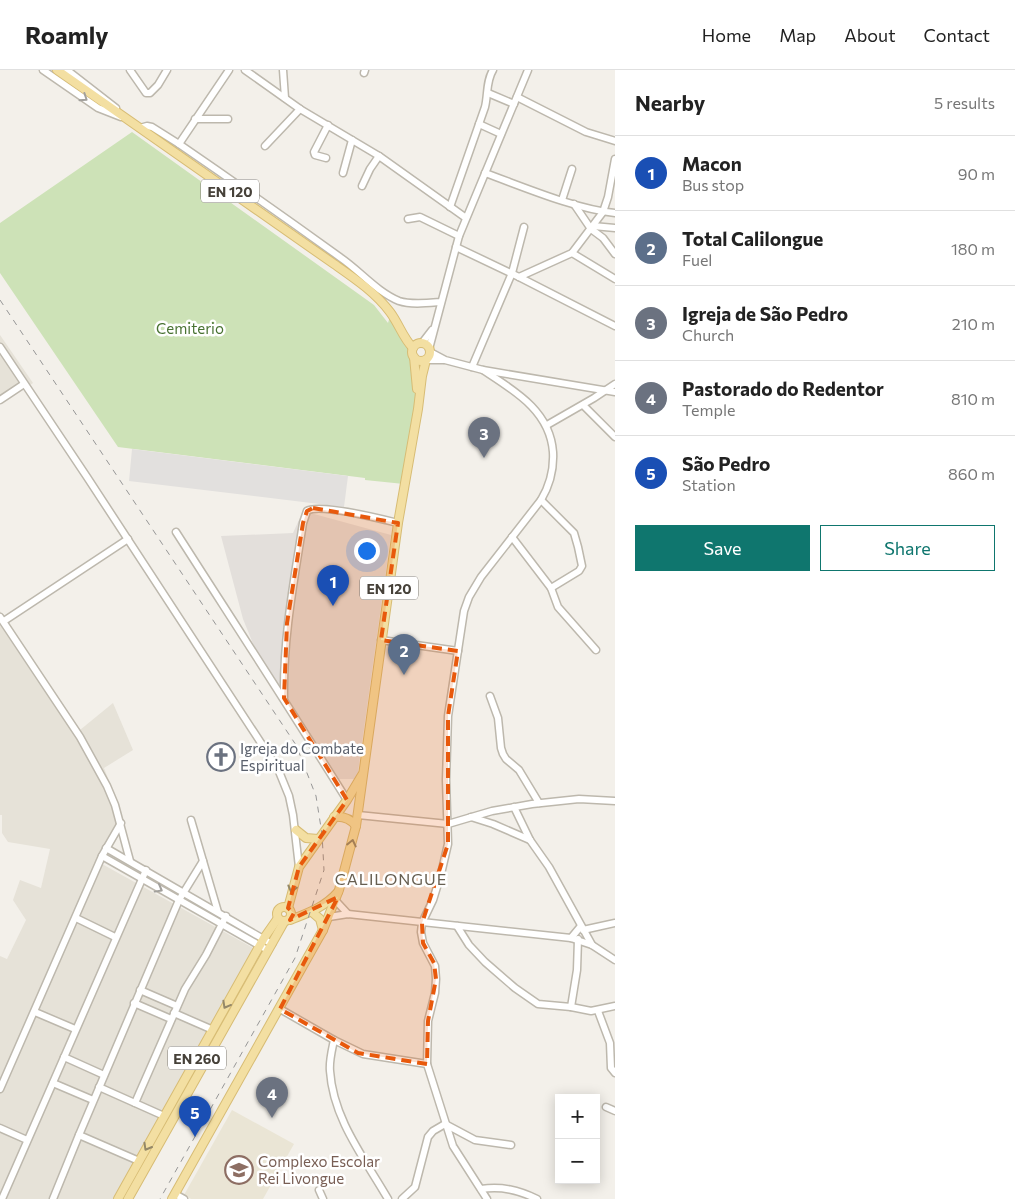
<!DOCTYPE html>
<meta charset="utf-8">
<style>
:root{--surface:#fff;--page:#f6f6f6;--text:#222;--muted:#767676;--line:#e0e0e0;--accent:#0f766e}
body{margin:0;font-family:Commissioner,sans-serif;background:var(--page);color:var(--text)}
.controls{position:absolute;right:15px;bottom:15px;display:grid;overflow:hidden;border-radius:0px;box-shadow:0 2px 12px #0003}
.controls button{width:45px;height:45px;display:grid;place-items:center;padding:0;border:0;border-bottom:1px solid var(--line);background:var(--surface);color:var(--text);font:25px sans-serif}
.you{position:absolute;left:366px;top:480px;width:18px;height:18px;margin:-12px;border:4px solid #fff;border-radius:50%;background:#1a73e8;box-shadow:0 0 0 8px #1a73e833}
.badge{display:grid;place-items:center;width:32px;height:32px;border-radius:50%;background:var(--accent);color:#fff;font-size:16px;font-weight:700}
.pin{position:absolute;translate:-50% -41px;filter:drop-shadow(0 1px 2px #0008)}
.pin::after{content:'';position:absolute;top:26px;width:18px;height:15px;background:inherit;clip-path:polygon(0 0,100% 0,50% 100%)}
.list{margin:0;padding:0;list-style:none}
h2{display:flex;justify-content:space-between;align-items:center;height:65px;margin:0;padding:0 20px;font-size:21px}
h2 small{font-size:16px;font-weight:400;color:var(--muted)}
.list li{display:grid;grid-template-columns:32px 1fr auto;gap:15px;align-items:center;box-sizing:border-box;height:75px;padding:0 20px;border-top:1px solid var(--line)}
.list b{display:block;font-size:19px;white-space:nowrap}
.list p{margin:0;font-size:16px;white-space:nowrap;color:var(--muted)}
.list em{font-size:16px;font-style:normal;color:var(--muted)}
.actions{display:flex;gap:10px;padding:15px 20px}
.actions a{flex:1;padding:11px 0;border:1px solid var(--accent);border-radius:0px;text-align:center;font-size:18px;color:var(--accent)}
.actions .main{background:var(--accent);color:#fff}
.map{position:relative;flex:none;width:615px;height:1129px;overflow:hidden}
header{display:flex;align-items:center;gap:30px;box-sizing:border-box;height:70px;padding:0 25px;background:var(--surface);border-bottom:1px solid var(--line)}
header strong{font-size:24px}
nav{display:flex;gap:28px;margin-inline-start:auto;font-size:18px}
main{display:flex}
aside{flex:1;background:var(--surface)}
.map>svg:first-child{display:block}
.residential{fill:#e6e2d8}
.industrial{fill:#e3dfdb}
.education{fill:#eae5d5}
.green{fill:#cde2b7}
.parking{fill:#e2e0de}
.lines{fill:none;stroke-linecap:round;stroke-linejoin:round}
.minor-casing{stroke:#bdb8ad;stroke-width:9}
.major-casing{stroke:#d7bc74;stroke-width:10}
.minor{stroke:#fff;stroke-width:6}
.major{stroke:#f3dfa2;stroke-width:8}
.rail{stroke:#979797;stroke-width:1;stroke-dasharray:6 6;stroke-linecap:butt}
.oneway{stroke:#a2a09c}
.oneway2{stroke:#948868}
.marked{fill:#e8590c;fill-opacity:0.2;stroke:#e8590c;stroke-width:4;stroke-dasharray:10 6;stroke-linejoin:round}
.labels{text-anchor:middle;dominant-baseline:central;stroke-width:5;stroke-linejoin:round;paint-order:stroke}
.shield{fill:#fff;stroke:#7e7a74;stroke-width:1}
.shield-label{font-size:14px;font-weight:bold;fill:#464139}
.park-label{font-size:15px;fill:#487232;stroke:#fff}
.worship-label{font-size:15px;fill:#5b616d;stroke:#fff;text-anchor:start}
.education-label{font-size:15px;fill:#785e54;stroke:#fff;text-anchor:start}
.neighbourhood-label{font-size:16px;letter-spacing:1px;fill:#675f51;stroke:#fff}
</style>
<header>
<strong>Roamly</strong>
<nav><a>Home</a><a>Map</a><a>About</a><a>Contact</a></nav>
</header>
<main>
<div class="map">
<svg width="615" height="1129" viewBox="0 0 615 1129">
<rect width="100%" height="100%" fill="#f3f0ea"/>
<!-- residential -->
<g class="residential">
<polygon points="0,265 33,313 0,334"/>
<polygon points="0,541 80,660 113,633 133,680 104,698 120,739 124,756 102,794 255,879 115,1129 0,1129 0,886 7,889 26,850 13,830 20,810 41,818 50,779 8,772 2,763 2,745 0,745"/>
</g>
<!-- industrial -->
<polygon class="industrial" points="303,441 391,465 357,709 337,709 254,576 243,549 221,466 293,463"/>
<!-- education -->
<polygon class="education" points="232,1040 294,1074 263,1129 191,1129 184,1125"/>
<!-- green -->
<polygon class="green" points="132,62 374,235 388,253 391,243 413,281 418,334 404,414 365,410 365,408 118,377 0,203 0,153"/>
<!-- parking -->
<polygon class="parking" points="132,379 348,406 344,437 129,411"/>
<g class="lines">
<defs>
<g id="minor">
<polyline points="43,0 98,38 121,47"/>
<polyline points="67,0 116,38"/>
<polyline points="130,0 146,23 150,23 158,15 167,0"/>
<polyline points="245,0 300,39 379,86 466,148"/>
<polyline points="283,0 285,28"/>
<polyline points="364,3 365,0"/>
<polyline points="488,23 514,34"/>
<polyline points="517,27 586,62 615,71"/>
<polyline points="195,49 228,49"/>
<polyline points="479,54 501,64"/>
<polyline points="140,58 147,56 152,57 179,74 229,0"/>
<path d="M 179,74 C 233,111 287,149 341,188 C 360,201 377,222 399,231 C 411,235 428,233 441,232"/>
<polyline points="265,76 300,39"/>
<polyline points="326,88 315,85 314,82 328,55"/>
<polyline points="343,103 352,70"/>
<path d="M 485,103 C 524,117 575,139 615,143"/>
<polyline points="362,116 370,99 379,86"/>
<polyline points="562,130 572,99"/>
<polyline points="574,134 591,159 603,168 615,184"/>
<path d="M 450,137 L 485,37 C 488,25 486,11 493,0"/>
<polyline points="408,149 420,147 459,166"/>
<polyline points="593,156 615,158"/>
<polyline points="456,177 519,207 615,256"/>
<polyline points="572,183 615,209"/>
<polyline points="519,207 572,183 603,142 608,127 615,89"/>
<polyline points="422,273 432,260"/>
<polyline points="0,277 87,407 278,699 289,726 293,745 299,797"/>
<polyline points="429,279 459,166 528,0"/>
<polyline points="430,282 445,290 483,300 615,322"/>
<polyline points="426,290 443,290"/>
<polyline points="472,297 512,203 524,157"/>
<path d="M 483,300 C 515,321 550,341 553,382 C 554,400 550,415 541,430 L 481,507 L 469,527 L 464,541 L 448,646 L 446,710 L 448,774 L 441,804 L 433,830 L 422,853 L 421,862 L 423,873 L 435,896 L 436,909 L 435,923 L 428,951 L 427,994 L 453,1076 L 487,1129"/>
<polyline points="0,330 24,314"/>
<polyline points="583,335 615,367"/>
<polyline points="547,355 594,328 615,314"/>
<polyline points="541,430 574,463 578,477 582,496 579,501 551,518"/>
<path d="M 176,462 C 233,551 291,640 347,730"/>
<polyline points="512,467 551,518 558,537 596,580"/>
<polyline points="0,547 80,667 107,716 115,735 130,791"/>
<polyline points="4,551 128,469"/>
<polyline points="381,570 458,581"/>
<polyline points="490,626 498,648 501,678 503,684 506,689 519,700 539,733"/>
<path d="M 284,627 C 283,568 294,511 303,453 L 307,441 C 318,433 382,449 398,453"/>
<polyline points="514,737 530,770 549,797 592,875"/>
<polyline points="358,745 448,754 492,741 532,734 579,729 615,731"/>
<polyline points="471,747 493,754 530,770"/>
<polyline points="191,750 218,842"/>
<polyline points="106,778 272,874"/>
<polyline points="102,786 264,878"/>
<polyline points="336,831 348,844"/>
<polyline points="329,847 348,844 571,868 592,875 615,890"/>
<polyline points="76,848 115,867"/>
<polyline points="457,856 469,875 485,892 515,918 538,934 571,937 591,941 615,936"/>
<polyline points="583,860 615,853"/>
<polyline points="571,868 581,856"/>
<polyline points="140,920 177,936"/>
<polyline points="134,933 171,949"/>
<polyline points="571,937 577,900 578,869"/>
<path d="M 280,939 L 334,970 C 332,980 329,991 330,1001 C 333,1049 365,1089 388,1129"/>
<polyline points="598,941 610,973 611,998 615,1003"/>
<polyline points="35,942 75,959"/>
<polyline points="174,943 213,960"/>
<polyline points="334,970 363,984 427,994"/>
<polyline points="64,987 104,1005"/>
<polyline points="53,1013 93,1030"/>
<polyline points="99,1017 164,1046"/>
<polyline points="0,1019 102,786 121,753"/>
<polyline points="135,1033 185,919 206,885 226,846"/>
<polyline points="606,1037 615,1041"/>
<polyline points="0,1058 27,1070"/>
<polyline points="79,1065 139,1091"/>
<path d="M 481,1119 C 502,1116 518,1120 537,1129"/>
<polyline points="319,1120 323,1129"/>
<polyline points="175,1124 184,1129"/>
<polyline points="2,1129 146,800"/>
<polyline points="53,1129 79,1065 179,830 203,791"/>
<polyline points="402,1129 415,1117 428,1067 433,1061 445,1054 475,1070 511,1075"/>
</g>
<g id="major">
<path d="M 57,0 L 334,194 C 354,208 375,222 390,242 C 399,254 403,268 413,278"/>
<circle cx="421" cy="282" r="9"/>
<polyline points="414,287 417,319"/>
<path d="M 334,747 C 343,746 350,748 356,756"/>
<polyline points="296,760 306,768 318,769"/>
<circle cx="284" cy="844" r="7"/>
<polyline points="288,838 299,797 347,730 362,705"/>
<polyline points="312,842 320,849 323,860"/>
<path d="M 290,850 C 308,843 325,837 338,822"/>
<polyline points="118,1129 264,868 278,848"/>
<polyline points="128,1129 284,852"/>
<polyline points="172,1129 323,860 339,820 356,756 398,453 418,339 422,306 426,290"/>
</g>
</defs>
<!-- minor casing -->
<use href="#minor" class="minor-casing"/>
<!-- major casing -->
<use href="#major" class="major-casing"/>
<!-- minor -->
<use href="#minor" class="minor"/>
<!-- major -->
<use href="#major" class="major"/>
<!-- rail -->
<polyline class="rail" points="0,230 296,675 316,726 322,764 324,800 295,888 160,1129"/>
</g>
<!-- one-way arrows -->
<defs><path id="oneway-chevron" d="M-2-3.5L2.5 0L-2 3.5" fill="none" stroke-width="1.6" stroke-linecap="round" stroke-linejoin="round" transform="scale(1.25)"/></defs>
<g class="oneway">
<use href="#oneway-chevron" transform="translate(84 28) rotate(34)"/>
<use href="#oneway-chevron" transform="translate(159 819) rotate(29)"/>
</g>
<g class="oneway2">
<use href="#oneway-chevron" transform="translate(352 773) rotate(-77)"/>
<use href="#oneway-chevron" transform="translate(292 819) rotate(104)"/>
<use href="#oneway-chevron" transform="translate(226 935) rotate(119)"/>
<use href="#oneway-chevron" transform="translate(147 1077) rotate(120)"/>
</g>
<!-- marked area -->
<path class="marked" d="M 313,438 L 398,453 L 381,570 L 458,581 L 448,646 L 448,774 L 422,853 L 423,873 L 434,893 L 436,909 L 428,951 L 427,994 L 358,983 L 280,939 L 338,827 L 290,850 L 294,843 L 288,838 L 299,797 L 347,730 L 284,628 L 287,553 L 303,453 L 307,441 Z"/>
<!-- icons -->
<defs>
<symbol id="church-ring" viewBox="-11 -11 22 22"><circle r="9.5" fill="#fff" stroke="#6b7280" stroke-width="1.5"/><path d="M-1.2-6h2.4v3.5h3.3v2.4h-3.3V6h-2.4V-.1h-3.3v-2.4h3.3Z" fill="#6b7280"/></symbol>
<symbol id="school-ring" viewBox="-11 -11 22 22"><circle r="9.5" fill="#fff" stroke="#8d6e63" stroke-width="1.5"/><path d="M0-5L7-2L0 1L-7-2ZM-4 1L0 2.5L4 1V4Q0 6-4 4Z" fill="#8d6e63"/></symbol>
</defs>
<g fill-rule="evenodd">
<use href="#church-ring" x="205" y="671" width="32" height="32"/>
<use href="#school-ring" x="223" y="1084" width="32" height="32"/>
</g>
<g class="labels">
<!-- shield labels -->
<g class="shield">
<rect x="201" y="109.5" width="58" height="23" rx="4"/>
<rect x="360" y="506.5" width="58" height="23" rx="4"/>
<rect x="168" y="976.5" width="58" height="23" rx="4"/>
</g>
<g class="shield-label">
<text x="230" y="121">EN 120</text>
<text x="389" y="518">EN 120</text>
<text x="197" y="988">EN 260</text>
</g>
<!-- park labels -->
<g class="park-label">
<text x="190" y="258">Cemiterio</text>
</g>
<!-- worship labels -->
<g class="worship-label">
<text x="240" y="678">Igreja do Combate<tspan x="240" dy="17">Espiritual</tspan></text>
</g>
<!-- education labels -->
<g class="education-label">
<text x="258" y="1091">Complexo Escolar<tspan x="258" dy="17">Rei Livongue</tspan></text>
</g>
<!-- neighbourhood labels -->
<g class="neighbourhood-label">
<text x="391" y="808">CALILONGUE</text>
</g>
</g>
</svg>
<div class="controls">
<button>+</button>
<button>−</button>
</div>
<div class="you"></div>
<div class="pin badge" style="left:333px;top:536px;background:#1a4fb4">1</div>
<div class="pin badge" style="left:404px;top:605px;background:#5c6f8a">2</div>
<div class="pin badge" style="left:484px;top:388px;background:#6b7280">3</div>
<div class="pin badge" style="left:272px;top:1048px;background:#6b7280">4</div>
<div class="pin badge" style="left:195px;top:1067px;background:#1a4fb4">5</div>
</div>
<aside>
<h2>Nearby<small>5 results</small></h2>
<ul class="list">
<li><span class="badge" style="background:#1a4fb4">1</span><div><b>Macon</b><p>Bus stop</p></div><em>90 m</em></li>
<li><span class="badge" style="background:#5c6f8a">2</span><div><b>Total Calilongue</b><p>Fuel</p></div><em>180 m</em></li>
<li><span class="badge" style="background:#6b7280">3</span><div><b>Igreja de São Pedro</b><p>Church</p></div><em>210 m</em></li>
<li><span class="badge" style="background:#6b7280">4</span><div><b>Pastorado do Redentor</b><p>Temple</p></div><em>810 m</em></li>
<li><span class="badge" style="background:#1a4fb4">5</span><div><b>São Pedro</b><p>Station</p></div><em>860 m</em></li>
</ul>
<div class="actions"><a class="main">Save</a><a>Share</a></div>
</aside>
</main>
